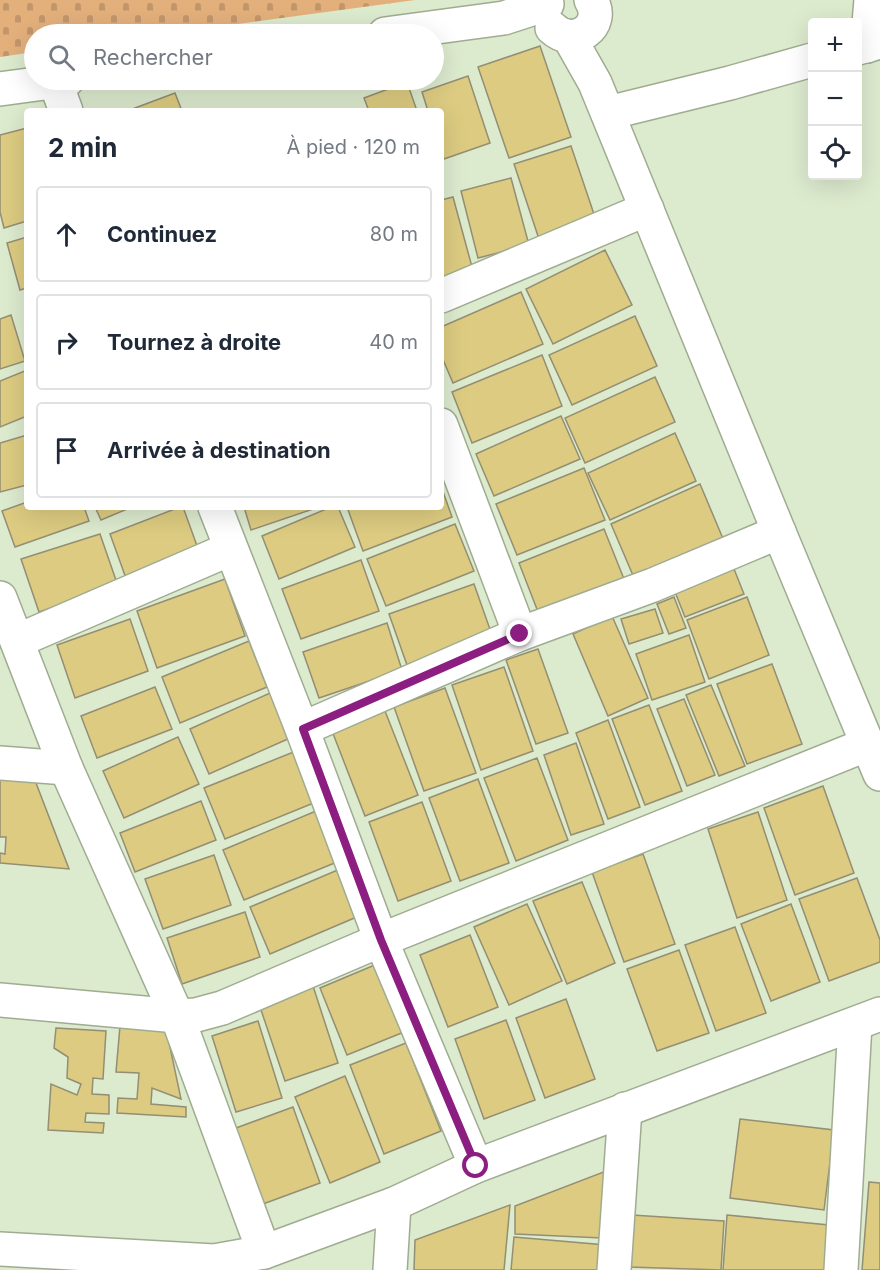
<!DOCTYPE html>
<html lang="fr">
<meta charset="utf-8">
<style>
:root{--surface:#fff;--page:#f2f2f3;--text:#1f2937;--muted:#747a83;--line:#e0e1e3}
body{margin:0;font-family:Inter,sans-serif;background:var(--page);color:var(--text)}
.controls{position:absolute;right:18px;top:18px;display:grid;overflow:hidden;border-radius:6px;box-shadow:0 6px 24px #0002}
.controls button{width:54px;height:54px;display:grid;place-items:center;padding:0;border:0;border-bottom:2px solid var(--line);background:var(--surface);color:var(--text);font:30px sans-serif}
.stop{position:absolute;width:18px;height:18px;margin:-14px;border:4px solid #8c1e81;border-radius:50%;background:#fff}
.stop.end{background:#8c1e81;border-color:#fff;box-shadow:0 2px 6px #0008}
.list{margin:0;padding:0;list-style:none}
h2{display:flex;justify-content:space-between;align-items:center;height:78px;margin:0;padding:0 24px;font-size:26px}
h2 small{font-size:20px;font-weight:400;color:var(--muted)}
.list li{display:grid;grid-template-columns:39px 1fr auto;gap:18px;align-items:center;box-sizing:border-box;height:96px;margin:0 12px 12px;padding:0 12px;border:2px solid var(--line);border-radius:6px}
.list b{display:block;font-size:22px;white-space:nowrap}
.list em{font-size:20px;font-style:normal;color:var(--muted)}
.icon{flex:none;width:33px;height:33px;fill:none;stroke:currentColor;stroke-width:2;stroke-linecap:round;stroke-linejoin:round}
.map{position:relative;flex:none;width:880px;height:1270px;overflow:hidden}
.search{position:absolute;background:var(--surface);box-shadow:0 6px 24px #0002;left:24px;top:24px;width:420px;height:66px;display:flex;align-items:center;gap:15px;box-sizing:border-box;padding:0 21px;border-radius:33px;color:var(--muted);font-size:22px}
.panel{position:absolute;background:var(--surface);box-shadow:0 6px 24px #0002;left:24px;top:108px;width:420px;height:402px;border-radius:6px}
.map>svg:first-child{display:block}
.cemetery{fill:url(#cemetery-stones)}
.building{fill:#dccb81;stroke:#948e73;stroke-width:1.5}
.lines{fill:none;stroke-linecap:round;stroke-linejoin:round}
.minor-casing{stroke:#9fac91;stroke-width:36}
.tertiary-casing{stroke:#9fac91;stroke-width:36}
.minor{stroke:#fff;stroke-width:33}
.tertiary{stroke:#fff;stroke-width:33}
.route{stroke:#8c1e81;stroke-width:8}
</style>
<div class="map">
<svg width="880" height="1270" viewBox="0 0 880 1270">
<defs>
<pattern id="cemetery-stones" width="16" height="16" patternUnits="userSpaceOnUse" patternTransform="scale(1.5)"><rect width="16" height="16" fill="#e3b07c"/><path d="M2 7V4a2 2 0 0 1 4 0v3zM10 15v-3a2 2 0 0 1 4 0v3z" fill="#c2966a"/></pattern>
</defs>
<rect width="100%" height="100%" fill="#dceace"/>
<!-- cemetery -->
<polygon class="cemetery" points="0,0 415,0 164,34 34,34 34,52 0,57"/>
<!-- building -->
<g class="building">
<polygon points="540,46 571,137 509,158 478,67"/>
<polygon points="468,76 490,143 444,159 441,149 441,111 428,111 422,92"/>
<polygon points="407,82 417,111 369,111 364,98"/>
<polygon points="175,93 182,111 127,111"/>
<polygon points="27,128 27,221 4,228 0,212 0,135"/>
<polygon points="571,146 598,226 541,245 514,164"/>
<polygon points="511,178 529,245 478,258 461,191"/>
<polygon points="453,197 475,278 441,288 441,200"/>
<polygon points="27,237 27,288 20,290 7,243"/>
<polygon points="605,250 632,305 553,344 526,289"/>
<polygon points="521,292 543,344 453,383 441,355 441,327"/>
<polygon points="11,315 25,361 0,369 0,319"/>
<polygon points="635,316 657,366 572,405 549,355"/>
<polygon points="542,355 562,406 472,443 452,392"/>
<polygon points="27,370 27,416 0,427 0,381"/>
<polygon points="655,377 675,422 585,463 565,418"/>
<polygon points="561,416 580,459 494,496 476,454"/>
<polygon points="675,433 696,481 610,520 588,473"/>
<polygon points="27,435 27,485 0,492 0,443"/>
<polygon points="584,468 605,520 517,555 496,504"/>
<polygon points="700,484 724,541 635,580 611,524"/>
<polygon points="441,486 452,517 363,551 347,507 441,507"/>
<polygon points="27,502 27,507 84,507 89,521 15,547 2,511"/>
<polygon points="95,507 132,507 101,520"/>
<polygon points="180,507 183,507 200,554 127,581 110,534"/>
<polygon points="244,507 319,507 251,530"/>
<polygon points="331,507 338,507 355,547 279,579 262,536"/>
<polygon points="455,524 474,571 386,606 367,559"/>
<polygon points="604,529 626,584 540,617 519,563"/>
<polygon points="100,534 118,586 39,612 21,559"/>
<polygon points="361,560 379,611 301,639 282,589"/>
<polygon points="734,569 744,594 685,617 675,592"/>
<polygon points="225,579 245,636 157,668 137,611"/>
<polygon points="474,584 492,635 407,665 389,614"/>
<polygon points="674,597 686,628 669,634 657,604"/>
<polygon points="747,597 769,655 709,679 687,620"/>
<polygon points="655,609 663,633 629,644 621,619"/>
<polygon points="612,616 648,698 608,716 573,634"/>
<polygon points="130,619 148,671 75,698 57,645"/>
<polygon points="387,623 402,670 319,698 303,652"/>
<polygon points="689,635 705,682 652,700 636,654"/>
<polygon points="249,641 267,687 180,723 162,677"/>
<polygon points="538,649 568,733 536,744 506,660"/>
<polygon points="772,664 802,744 747,764 717,684"/>
<polygon points="504,667 533,751 481,770 452,685"/>
<polygon points="711,685 745,766 719,776 686,695"/>
<polygon points="155,687 172,729 97,758 81,716"/>
<polygon points="445,688 476,773 424,791 394,707"/>
<polygon points="270,693 290,738 209,774 190,729"/>
<polygon points="684,699 715,775 687,786 657,709"/>
<polygon points="649,705 682,791 645,805 612,719"/>
<polygon points="385,711 418,795 365,816 332,731"/>
<polygon points="608,720 640,807 608,819 576,733"/>
<polygon points="178,737 199,784 124,818 103,771"/>
<polygon points="576,743 604,824 571,835 544,755"/>
<polygon points="296,751 316,802 225,839 204,788"/>
<polygon points="537,758 568,840 516,861 484,778"/>
<polygon points="0,767 31,770 69,869 0,863 0,853 5,854 6,837 0,837"/>
<polygon points="478,779 509,863 460,881 429,798"/>
<polygon points="823,786 854,873 795,895 764,808"/>
<polygon points="201,801 216,840 135,872 120,833"/>
<polygon points="422,802 451,881 398,901 369,822"/>
<polygon points="316,811 337,862 244,900 223,850"/>
<polygon points="758,812 787,900 737,918 708,829"/>
<polygon points="643,854 675,944 624,962 592,872"/>
<polygon points="214,855 231,905 163,929 145,879"/>
<polygon points="340,869 359,916 270,954 250,907"/>
<polygon points="857,878 880,940 880,962 829,981 799,899"/>
<polygon points="582,882 615,963 567,984 533,901"/>
<polygon points="527,904 562,981 509,1005 474,927"/>
<polygon points="791,904 820,982 771,1001 741,924"/>
<polygon points="245,912 260,957 182,984 167,938"/>
<polygon points="735,927 766,1013 716,1031 685,945"/>
<polygon points="470,935 498,1007 448,1027 420,955"/>
<polygon points="679,950 709,1033 657,1051 627,969"/>
<polygon points="377,964 404,1032 347,1055 320,988"/>
<polygon points="313,986 338,1063 285,1081 259,1004"/>
<polygon points="566,999 595,1079 545,1098 516,1018"/>
<polygon points="506,1020 535,1100 484,1119 455,1039"/>
<polygon points="258,1021 282,1098 236,1112 212,1036"/>
<polygon points="120,1026 166,1028 181,1099 152,1088 151,1104 186,1107 186,1117 117,1113 118,1098 137,1099 139,1073 116,1072"/>
<polygon points="56,1028 106,1031 103,1079 93,1078 92,1094 109,1095 109,1114 86,1113 85,1122 104,1123 103,1133 48,1130 51,1084 77,1095 81,1084 67,1078 68,1057 54,1048"/>
<polygon points="406,1043 441,1131 384,1154 350,1065"/>
<polygon points="345,1076 380,1162 330,1183 295,1097"/>
<polygon points="293,1107 320,1183 263,1204 236,1128"/>
<polygon points="740,1119 834,1130 824,1210 730,1198"/>
<polygon points="606,1171 602,1238 515,1234 515,1206"/>
<polygon points="869,1182 880,1183 880,1270 862,1270"/>
<polygon points="510,1205 504,1270 414,1270 415,1240"/>
<polygon points="632,1215 724,1221 721,1270 629,1267"/>
<polygon points="727,1215 829,1225 825,1270 723,1270"/>
<polygon points="514,1237 606,1245 604,1270 511,1270"/>
</g>
<g class="lines">
<defs>
<g id="minor">
<polyline points="867,46 871,0"/>
<polyline points="55,81 66,111"/>
<polyline points="441,296 647,209"/>
<polyline points="441,425 520,634"/>
<polyline points="215,507 302,729 381,940 476,1166"/>
<polyline points="0,598 66,768 177,1016 264,1252"/>
<polyline points="17,641 230,549"/>
<polyline points="302,729 520,634 653,585 779,532"/>
<polyline points="0,763 66,768"/>
<polyline points="0,1000 177,1016 196,1015 222,1008 381,940 868,744"/>
<polyline points="0,1249 214,1261 264,1252 394,1204 476,1166 880,1014"/>
<polyline points="390,1270 394,1204"/>
<polyline points="614,1270 625,1109"/>
<polyline points="841,1270 855,1024"/>
</g>
<g id="tertiary">
<path d="M 552,28 C 574,49 607,26 591,0"/>
<polyline points="385,34 504,18 547,4"/>
<polyline points="569,37 595,83 779,532 880,774"/>
<polyline points="858,48 880,42"/>
<polyline points="0,89 67,80"/>
<polyline points="608,113 730,83 812,60"/>
</g>
</defs>
<!-- minor casing -->
<use href="#minor" class="minor-casing"/>
<!-- tertiary casing -->
<use href="#tertiary" class="tertiary-casing"/>
<!-- minor -->
<use href="#minor" class="minor"/>
<!-- tertiary -->
<use href="#tertiary" class="tertiary"/>
</g>
<g class="lines">
<!-- route -->
<polyline class="route" points="476,1166 381,940 303,729 520,634"/>
</g>
</svg>
<div class="controls">
<button>+</button>
<button>−</button>
<button><svg class="icon" aria-label="locate" viewBox="0 0 24 24"><circle cx="12" cy="12" r="6"/><path d="M12 2v4M12 18v4M2 12h4M18 12h4"/></svg></button>
</div>
<div class="stop" style="left:476px;top:1166px"></div>
<div class="stop end" style="left:520px;top:634px"></div>
<div class="search"><svg class="icon" aria-label="search" viewBox="0 0 24 24"><circle cx="10" cy="10" r="6"/><path d="M15 15l6 6"/></svg>Rechercher</div>
<section class="panel">
<h2>2 min<small>À pied · 120 m</small></h2>
<ul class="list">
<li><svg class="icon" aria-label="ahead" viewBox="0 0 24 24"><path d="M12 20V5M6 11l6-6 6 6"/></svg><div><b>Continuez</b></div><em>80 m</em></li>
<li><svg class="icon" aria-label="right" viewBox="0 0 24 24"><path d="M7 20v-9h11M14 6l5 5-5 5"/></svg><div><b>Tournez à droite</b></div><em>40 m</em></li>
<li><svg class="icon" aria-label="arrive" viewBox="0 0 24 24"><path d="M6 21V4h12l-3 4 3 4H6"/></svg><div><b>Arrivée à destination</b></div></li>
</ul>
</section>
</div>
